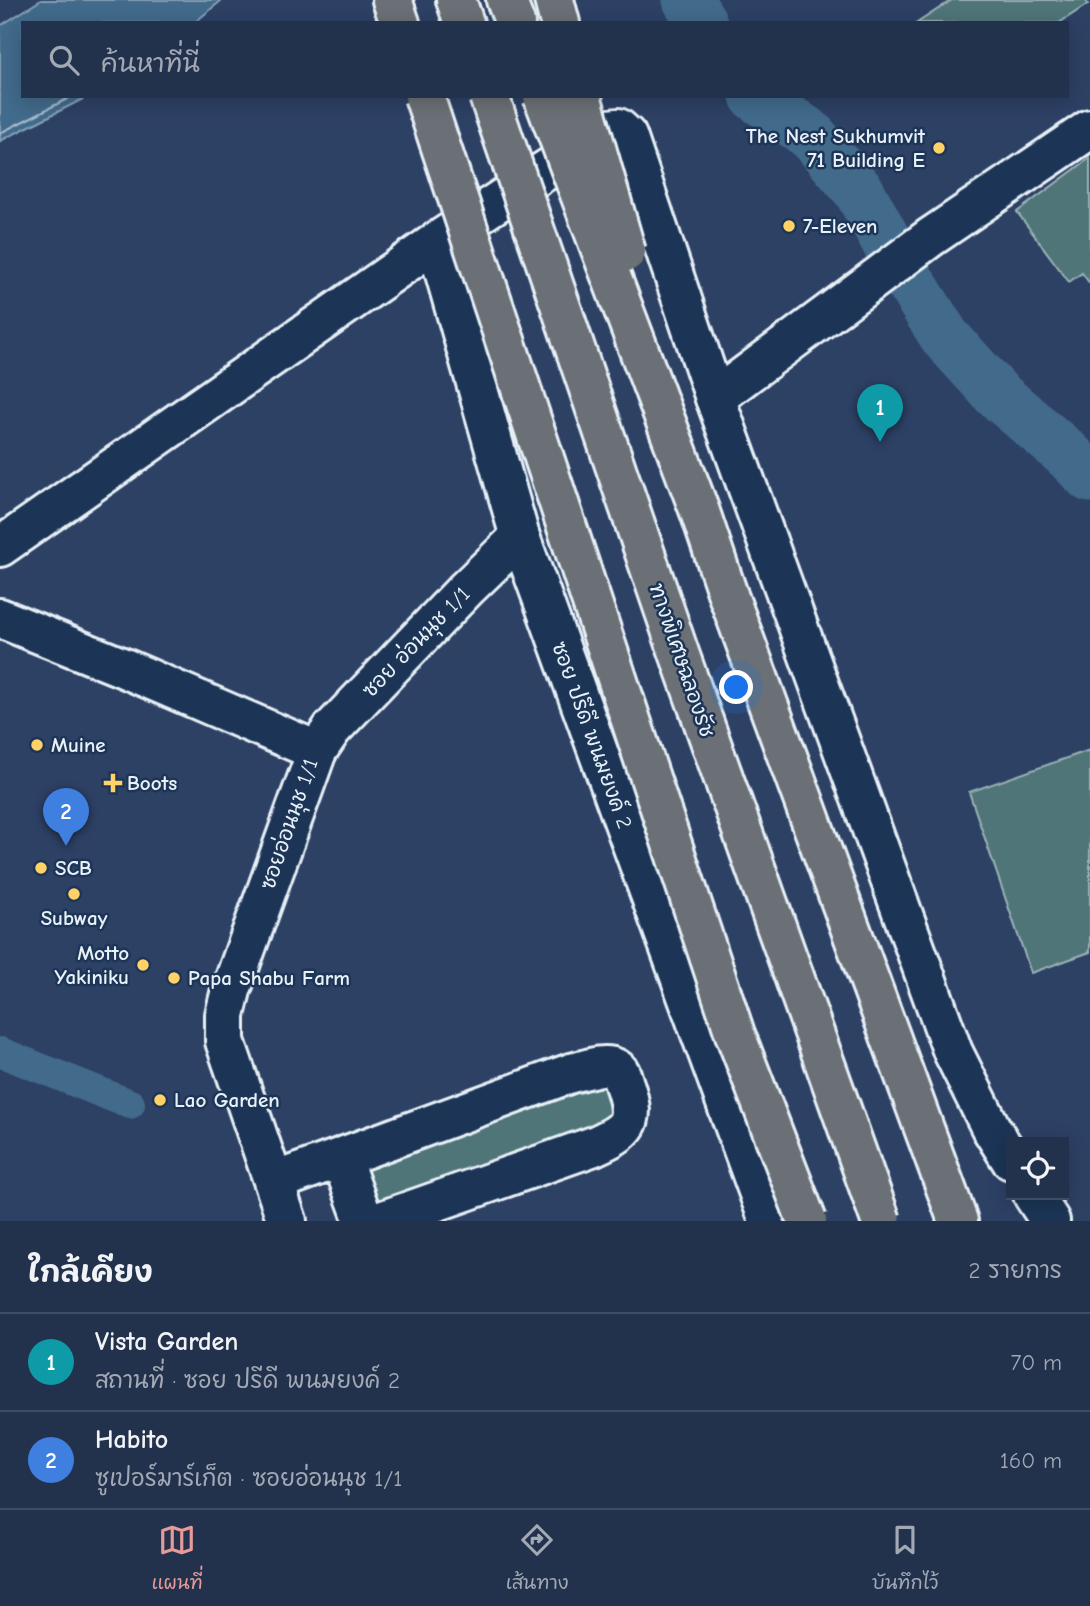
<!DOCTYPE html>
<html lang="th">
<meta charset="utf-8">
<style>
:root{--surface:#22314c;--page:#2a3953;--text:#f1f3f6;--muted:#a2a9b5;--line:#3f4c64;--accent:#e69b98}
body{margin:0;font-family:"Comic Neue","Playpen Sans Thai",sans-serif;background:var(--page);color:var(--text)}
.controls{position:absolute;right:21px;bottom:21px;display:grid;overflow:hidden;border-radius:0px;box-shadow:0 4px 18px #0003}
.controls button{width:63px;height:63px;display:grid;place-items:center;padding:0;border:0;border-bottom:2px solid var(--line);background:var(--surface);color:var(--text);font:35px sans-serif}
.you{position:absolute;left:737px;top:688px;width:24px;height:24px;margin:-18px;border:5px solid #fff;border-radius:50%;background:#1a73e8;box-shadow:0 0 0 10px #1a73e833}
.badge{display:grid;place-items:center;width:46px;height:46px;border-radius:50%;background:var(--accent);color:#fff;font-size:23px;font-weight:700}
.pin{position:absolute;translate:-50% -58px;filter:drop-shadow(0 2px 4px #0008)}
.pin::after{content:'';position:absolute;top:37px;width:24px;height:21px;background:inherit;clip-path:polygon(0 0,100% 0,50% 100%)}
.list{margin:0;padding:0;list-style:none}
h2{display:flex;justify-content:space-between;align-items:center;height:91px;margin:0;padding:0 28px;font-size:30px}
h2 small{font-size:23px;font-weight:400;color:var(--muted)}
.list li{display:grid;grid-template-columns:46px 1fr auto;gap:21px;align-items:center;box-sizing:border-box;height:98px;padding:0 28px;border-top:2px solid var(--line)}
.list b{display:block;font-size:26px;white-space:nowrap}
.list p{margin:0;font-size:23px;white-space:nowrap;color:var(--muted)}
.list em{font-size:23px;font-style:normal;color:var(--muted)}
.icon{flex:none;width:38px;height:38px;fill:none;stroke:currentColor;stroke-width:2;stroke-linecap:round;stroke-linejoin:round}
.map{position:relative;flex:none;width:1090px;height:1221px;overflow:hidden}
.search{position:absolute;background:var(--surface);box-shadow:0 4px 18px #0003;left:21px;right:21px;top:21px;height:77px;display:flex;align-items:center;gap:18px;box-sizing:border-box;padding:0 24px;border-radius:0px;color:var(--muted);font-size:26px}
.sheet{height:287px;background:var(--surface)}
nav{display:flex;justify-content:space-around;align-items:center;box-sizing:border-box;height:98px;border-top:2px solid var(--line);background:var(--surface);font-size:19px;color:var(--muted)}
nav a{display:grid;justify-items:center;gap:4px}
nav .on{color:var(--accent)}
.map>svg:first-child{display:block}
.green{fill:#507578;stroke:#9cb3b8;stroke-width:2}
.water{fill:#436b8b;stroke:#85a1b7;stroke-width:2}
.lines{fill:none;stroke-linecap:round;stroke-linejoin:round}
.shore{stroke:#a6bbcc;stroke-width:2}
.canal{stroke:#436b8b;stroke-width:30}
.river{stroke:#436b8b;stroke-width:51}
.minor-casing{stroke:#e8f1f8;stroke-width:44}
.highway-casing{stroke:#e8f1f8;stroke-width:44}
.minor{stroke:#1d3557;stroke-width:38}
.highway{stroke:#6b7074;stroke-width:38}
.highway-bridge-casing{stroke:#e8f1f8;stroke-width:44;stroke-linecap:butt}
.highway-bridge{stroke:#6b7074;stroke-width:38}
.poi-dot{fill:#ffd166;stroke:#1d3557;stroke-width:2.5}
.labels{text-anchor:middle;dominant-baseline:central;stroke-width:5;stroke-linejoin:round;paint-order:stroke}
.poi-label{font-size:21px;font-weight:bold;fill:#e8f1f8;stroke:#1d3557;text-anchor:start}
.street-label{font-size:21px;fill:#e8f1f8;stroke:#1d3557}
</style>
<div class="map">
<svg width="1090" height="1221" viewBox="0 0 1090 1221">
<rect width="100%" height="100%" fill="#2d4165"/>
<filter id="ink" filterUnits="userSpaceOnUse"><feTurbulence type="fractalNoise" baseFrequency=".0143" numOctaves="2"/><feDisplacementMap in="SourceGraphic" scale="14" xChannelSelector="R" yChannelSelector="G"/><feConvolveMatrix kernelMatrix="1 2 1 2 8 2 1 2 1" color-interpolation-filters="sRGB"/></filter>
<g filter="url(#ink)">
<!-- green -->
<g class="green">
<polygon points="952,0 1085,0 1088,4 1059,23 917,23"/>
<polygon points="1090,158 1090,284 1082,273 1069,282 1017,212"/>
<polygon points="1090,750 1090,952 1031,973 969,792"/>
<polygon points="591,1076 617,1093 610,1125 372,1215 349,1163"/>
</g>
<!-- water -->
<polygon class="water" points="41,0 222,0 194,23 23,23 23,96 89,96 0,141 0,26"/>
<g class="lines">
<!-- shore -->
<polyline class="shore" points="0,133 73,96"/>
<!-- canal -->
<polyline class="canal" points="0,1052 130,1104"/>
<!-- river -->
<g class="river">
<polyline points="688,0 702,23"/>
<polyline points="755,96 811,135 859,191 897,261 945,337 997,394 1067,454 1090,477"/>
</g>
<defs>
<g id="minor">
<polyline points="715,398 931,237 1090,129"/>
<polyline points="0,547 436,242"/>
<polyline points="0,618 124,668 317,751 231,990 225,1015 225,1041 287,1221"/>
<polyline points="317,751 332,729 466,589 520,537"/>
<polyline points="341,1158 364,1221"/>
<path d="M 274,1182 L 571,1073 C 583,1071 603,1062 615,1068 C 622,1071 622,1080 625,1087 C 637,1124 627,1131 594,1146 L 381,1221"/>
<polyline points="1033,1195 1050,1221"/>
<polyline points="769,1221 520,537 436,242 609,129 618,128 627,136 715,398 953,1052 991,1128 1011,1160"/>
</g>
<g id="highway">
<polyline points="392,0 400,23"/>
<polyline points="456,0 464,23"/>
<polyline points="506,0 515,23"/>
<polyline points="554,0 560,23"/>
<polyline points="728,595 958,1221"/>
</g>
</defs>
<!-- minor casing -->
<use href="#minor" class="minor-casing"/>
<!-- highway casing -->
<use href="#highway" class="highway-casing"/>
<!-- minor -->
<use href="#minor" class="minor"/>
<!-- highway -->
<use href="#highway" class="highway"/>
<defs>
<g id="highway-bridge">
<polyline points="424,96 735,1034 807,1221"/>
<polyline points="489,96 679,653 881,1221"/>
<polyline points="543,96 700,512 728,595"/>
<polyline points="581,96 626,252"/>
</g>
</defs>
<!-- highway-bridge casing -->
<use href="#highway-bridge" class="highway-bridge-casing"/>
<!-- highway-bridge -->
<use href="#highway-bridge" class="highway-bridge"/>
</g>
</g>
<!-- markers -->
<g class="poi-dot">
<circle cx="939" cy="148" r="7"/>
<circle cx="789" cy="226" r="7"/>
<circle cx="37" cy="745" r="7"/>
<path d="M109.5 772.5h7v7h7v7h-7v7h-7v-7h-7v-7h7z"/>
<circle cx="41" cy="868" r="7"/>
<circle cx="74" cy="894" r="7"/>
<circle cx="143" cy="965" r="7"/>
<circle cx="174" cy="978" r="7"/>
<circle cx="160" cy="1100" r="7"/>
</g>
<g class="labels">
<!-- poi labels -->
<g class="poi-label">
<text x="925" y="136" text-anchor="end">The Nest Sukhumvit<tspan x="925" dy="24">71 Building E</tspan></text>
<text x="803" y="226">7-Eleven</text>
<text x="51" y="745">Muine</text>
<text x="127" y="783">Boots</text>
<text x="55" y="868">SCB</text>
<text x="74" y="918" text-anchor="middle">Subway</text>
<text x="129" y="953" text-anchor="end">Motto<tspan x="129" dy="24">Yakiniku</tspan></text>
<text x="188" y="978">Papa Shabu Farm</text>
<text x="174" y="1100">Lao Garden</text>
</g>
<!-- street labels -->
<g class="street-label">
<text transform="translate(416 642) rotate(-46)">ซอย อ่อนนุช 1/1</text>
<text transform="translate(682 660) rotate(71)">ทางพิเศษฉลองรัช</text>
<text transform="translate(592 735) rotate(70)">ซอย ปรีดี พนมยงค์ 2</text>
<text transform="translate(289 824) rotate(-71)">ซอยอ่อนนุช 1/1</text>
</g>
</g>
</svg>
<div class="controls">
<button><svg class="icon" aria-label="locate" viewBox="0 0 24 24"><circle cx="12" cy="12" r="6"/><path d="M12 2v4M12 18v4M2 12h4M18 12h4"/></svg></button>
</div>
<div class="you"></div>
<div class="pin badge" style="left:880px;top:442px;background:#0f9aa8">1</div>
<div class="pin badge" style="left:66px;top:846px;background:#3f7fe0">2</div>
<div class="search"><svg class="icon" aria-label="search" viewBox="0 0 24 24"><circle cx="10" cy="10" r="6"/><path d="M15 15l6 6"/></svg>ค้นหาที่นี่</div>
</div>
<section class="sheet">
<h2>ใกล้เคียง<small>2 รายการ</small></h2>
<ul class="list">
<li><span class="badge" style="background:#0f9aa8">1</span><div><b>Vista Garden</b><p>สถานที่ · ซอย ปรีดี พนมยงค์ 2</p></div><em>70 m</em></li>
<li><span class="badge" style="background:#3f7fe0">2</span><div><b>Habito</b><p>ซูเปอร์มาร์เก็ต · ซอยอ่อนนุช 1/1</p></div><em>160 m</em></li>
</ul>
</section>
<nav>
<a class="on"><svg class="icon" aria-label="map" viewBox="0 0 24 24"><path d="M3 6l6-2 6 2 6-2v14l-6 2-6-2-6 2zM9 4v14M15 6v14"/></svg>แผนที่</a>
<a><svg class="icon" aria-label="directions" viewBox="0 0 24 24"><path d="M12 3l9 9-9 9-9-9zM9 14v-3h6M13 9l2 2-2 2"/></svg>เส้นทาง</a>
<a><svg class="icon" aria-label="saved" viewBox="0 0 24 24"><path d="M7 4h10v16l-5-4-5 4z"/></svg>บันทึกไว้</a>
</nav>
